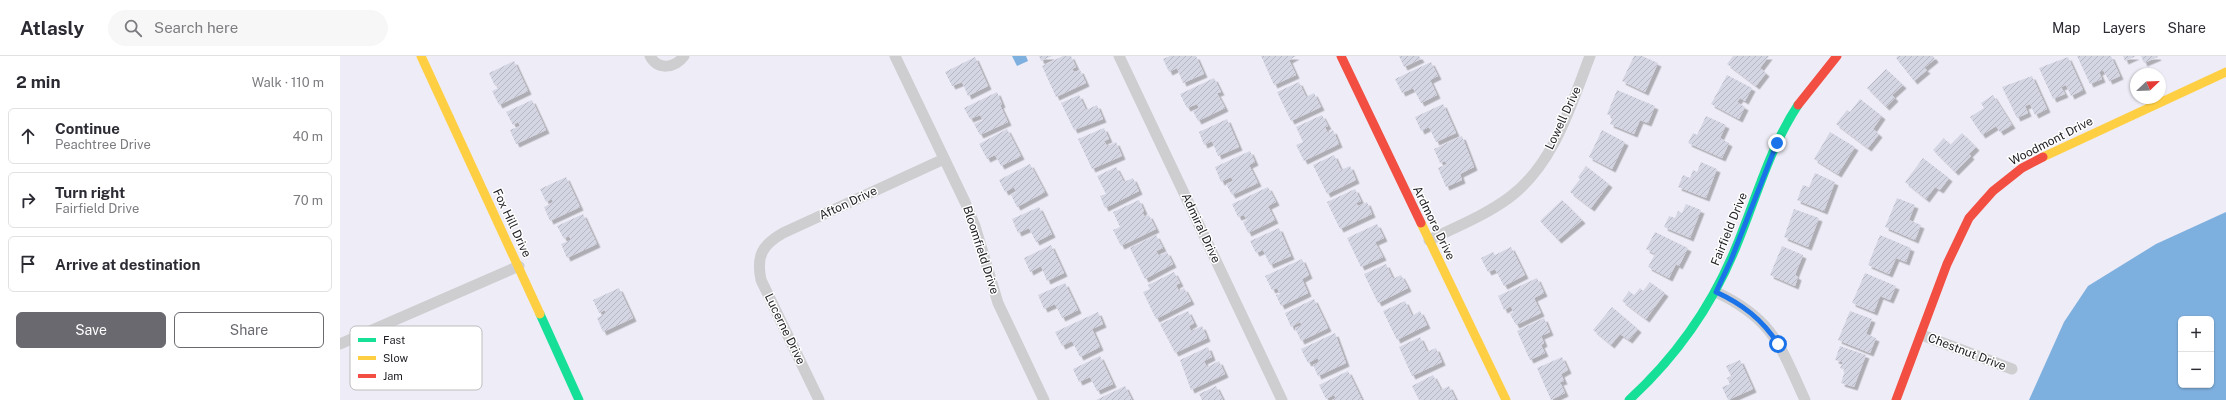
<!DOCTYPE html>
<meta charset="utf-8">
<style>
:root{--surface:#fff;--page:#f7f7f7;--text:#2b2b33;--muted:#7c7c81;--line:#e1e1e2;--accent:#6a696f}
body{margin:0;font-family:"Public Sans",sans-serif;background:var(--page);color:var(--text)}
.controls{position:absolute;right:12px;bottom:12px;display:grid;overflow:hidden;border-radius:6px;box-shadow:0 1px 3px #0004}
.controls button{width:36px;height:36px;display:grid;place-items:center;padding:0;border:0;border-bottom:1px solid var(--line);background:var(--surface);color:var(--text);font:20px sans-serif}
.compass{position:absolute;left:1790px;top:12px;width:36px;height:36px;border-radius:50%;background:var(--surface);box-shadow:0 1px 3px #0004;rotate:67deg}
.stop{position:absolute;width:12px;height:12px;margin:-9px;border:3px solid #1a73e8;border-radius:50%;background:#fff}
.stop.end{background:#1a73e8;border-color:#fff;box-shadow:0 1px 4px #0008}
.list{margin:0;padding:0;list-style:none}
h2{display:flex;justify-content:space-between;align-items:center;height:52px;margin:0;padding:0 16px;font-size:17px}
h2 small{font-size:13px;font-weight:400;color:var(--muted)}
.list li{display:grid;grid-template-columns:26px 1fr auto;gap:12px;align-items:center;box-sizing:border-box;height:56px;margin:0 8px 8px;padding:0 8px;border:1px solid var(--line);border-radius:6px}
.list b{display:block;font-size:15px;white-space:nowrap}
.list p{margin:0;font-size:13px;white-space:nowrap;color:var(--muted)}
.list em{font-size:13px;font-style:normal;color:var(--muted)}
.actions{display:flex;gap:8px;padding:12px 16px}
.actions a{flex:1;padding:9px 0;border:1px solid var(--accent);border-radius:6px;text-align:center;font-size:14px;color:var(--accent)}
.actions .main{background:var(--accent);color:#fff}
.icon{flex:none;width:22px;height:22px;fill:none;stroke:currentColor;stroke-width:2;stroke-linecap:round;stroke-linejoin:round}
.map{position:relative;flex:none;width:1886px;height:344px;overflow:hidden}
header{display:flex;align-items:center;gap:24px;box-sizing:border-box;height:56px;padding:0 20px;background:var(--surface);border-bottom:1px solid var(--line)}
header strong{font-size:19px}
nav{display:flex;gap:22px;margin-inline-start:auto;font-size:14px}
.search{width:280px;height:36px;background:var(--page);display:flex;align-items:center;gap:10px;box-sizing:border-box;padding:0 14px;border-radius:22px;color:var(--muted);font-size:15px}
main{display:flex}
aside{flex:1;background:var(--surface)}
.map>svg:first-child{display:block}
.water{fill:#7eb0df;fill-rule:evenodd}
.building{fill:url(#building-hatch);filter:url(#shadow)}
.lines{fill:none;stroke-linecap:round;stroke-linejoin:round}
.street{stroke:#ceced1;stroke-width:11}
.fast{stroke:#16e098;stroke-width:9}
.slow{stroke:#ffcf43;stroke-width:9}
.jam{stroke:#f24e42;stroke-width:9}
.route{stroke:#1a73e8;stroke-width:5}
.labels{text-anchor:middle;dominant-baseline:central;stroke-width:3;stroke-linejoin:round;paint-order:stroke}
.street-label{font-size:12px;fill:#232227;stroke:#fff}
.key{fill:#fff;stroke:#bdbdbe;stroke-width:1}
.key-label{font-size:11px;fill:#232227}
</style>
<header>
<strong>Atlasly</strong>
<div class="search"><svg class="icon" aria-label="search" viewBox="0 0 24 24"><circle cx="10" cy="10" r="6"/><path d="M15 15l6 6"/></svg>Search here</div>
<nav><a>Map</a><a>Layers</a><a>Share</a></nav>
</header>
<main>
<aside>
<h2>2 min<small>Walk · 110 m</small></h2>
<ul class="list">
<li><svg class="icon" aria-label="ahead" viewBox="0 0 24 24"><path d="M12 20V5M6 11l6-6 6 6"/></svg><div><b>Continue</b><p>Peachtree Drive</p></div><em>40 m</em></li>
<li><svg class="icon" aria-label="right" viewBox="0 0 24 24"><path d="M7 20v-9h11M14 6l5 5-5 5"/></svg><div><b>Turn right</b><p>Fairfield Drive</p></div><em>70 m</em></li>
<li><svg class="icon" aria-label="arrive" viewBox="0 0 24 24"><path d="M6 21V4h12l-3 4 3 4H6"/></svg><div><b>Arrive at destination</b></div></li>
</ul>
<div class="actions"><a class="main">Save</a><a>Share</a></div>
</aside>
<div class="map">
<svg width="1886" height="344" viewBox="0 0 1886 344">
<defs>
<pattern id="building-hatch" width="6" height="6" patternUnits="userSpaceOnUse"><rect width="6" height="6" fill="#d5d6e4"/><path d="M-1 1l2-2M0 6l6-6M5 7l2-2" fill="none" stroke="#b7b7c4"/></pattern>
<filter id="shadow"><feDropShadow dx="3.5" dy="3.5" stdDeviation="0" flood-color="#0004"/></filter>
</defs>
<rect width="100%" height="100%" fill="#eeecf6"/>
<!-- water -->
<g class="water">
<polygon points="672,0 686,0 688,5 677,10"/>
<path d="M 1886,156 L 1886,344 L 1689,344 L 1724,266 L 1748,230 L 1816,188 ZM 1841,263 L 1871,263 L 1871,329 L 1841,329 Z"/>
</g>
<!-- building -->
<g class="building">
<polygon points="699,0 712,0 701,5"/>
<polygon points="723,0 731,0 736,11 732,13 734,16 740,14 746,27 716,41 702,10"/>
<polygon points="830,0 856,0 864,18 843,27 837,12 829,16 823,3"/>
<polygon points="921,0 956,0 949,4 956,19 934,29"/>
<polygon points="1059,0 1079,0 1081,3 1064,11"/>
<polygon points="1294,0 1302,0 1318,7 1305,36 1282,25"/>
<polygon points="1393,0 1429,0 1420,12 1426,17 1416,30 1387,8"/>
<polygon points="1558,0 1593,0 1595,3 1584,12 1587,14 1574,25 1556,2"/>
<polygon points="1737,0 1771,0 1780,20 1769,25 1763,14 1759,16 1762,23 1750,28"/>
<polygon points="1783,0 1796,0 1785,5"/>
<polygon points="1801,0 1817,0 1818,1 1804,7"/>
<polygon points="635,1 648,30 628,40 622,26 612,30 605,16"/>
<polygon points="1728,1 1743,34 1731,40 1726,29 1721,31 1725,38 1713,43 1699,12"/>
<polygon points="174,5 188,35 159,49 152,35 159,32 157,29 155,30 149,17"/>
<polygon points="1091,6 1098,20 1090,24 1097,39 1081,47 1073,32 1062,37 1055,23"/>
<polygon points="1546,13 1563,29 1552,39 1555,42 1546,51 1527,32"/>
<polygon points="1387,19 1412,32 1405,45 1400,42 1397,46 1405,51 1399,63 1371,48"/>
<polygon points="1692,20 1707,53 1695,59 1690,48 1685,50 1688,57 1677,62 1662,31"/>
<polygon points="874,22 881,36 877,37 885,52 858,65 853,55 859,52 857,48 847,52 840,38"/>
<polygon points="959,26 966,41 974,37 981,51 951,65 937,36"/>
<polygon points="1277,34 1315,50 1308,67 1300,64 1294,78 1270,68 1273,61 1267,58"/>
<polygon points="657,36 662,48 660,49 668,66 640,79 634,68 643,64 640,59 630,63 624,52"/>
<polygon points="739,39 746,54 757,49 763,63 734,74 721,47"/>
<polygon points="1653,39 1672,69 1660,76 1656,70 1642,79 1630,61 1644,52 1641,47"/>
<polygon points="1520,43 1542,60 1533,73 1539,78 1528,92 1496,68 1507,54 1510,56"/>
<polygon points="192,44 206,74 176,88 170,74 180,70 178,66 173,69 166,56"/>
<polygon points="1103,48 1116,77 1096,86 1089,71 1081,75 1075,61"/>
<polygon points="982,59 988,70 985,71 988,77 993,74 999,88 964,105 956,89 963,86 956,71"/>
<polygon points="1366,60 1386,69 1380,82 1389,87 1382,102 1348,87 1353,77 1357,79"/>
<polygon points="887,63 899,91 878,100 872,85 864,89 859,76"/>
<polygon points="764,72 769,83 764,85 767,90 776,86 782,100 752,113 738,83"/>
<polygon points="667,73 681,100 661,110 655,99 647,103 639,88"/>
<polygon points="1262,74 1285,86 1272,113 1249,101"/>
<polygon points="1490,76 1515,91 1498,118 1474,103"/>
<polygon points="1622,77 1636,91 1629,98 1631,100 1615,116 1593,94 1604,82 1610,89"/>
<polygon points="1122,80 1134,111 1120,118 1122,124 1106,131 1098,112 1107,108 1105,105 1100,107 1094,93"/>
<polygon points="910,95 915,106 909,109 918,127 892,139 886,128 893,125 891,121 881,126 875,111"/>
<polygon points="994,99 1001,114 1010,110 1016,124 987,138 973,109"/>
<polygon points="1583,102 1609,122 1600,134 1595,131 1586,143 1565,126"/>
<polygon points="1361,106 1377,113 1366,142 1338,131 1343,119 1350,122 1353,114 1357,116"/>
<polygon points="690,108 705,136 677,151 671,139 676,136 674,131 665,136 659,124"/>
<polygon points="1246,110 1269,128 1251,152 1230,136 1240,123 1238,121"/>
<polygon points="776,111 784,126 793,122 799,135 765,152 760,140 766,138 757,120"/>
<polygon points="1475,117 1495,126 1484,155 1457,144 1463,129 1469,131"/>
<polygon points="226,121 240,151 210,165 204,151 213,146 212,143 206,146 200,133"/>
<polygon points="928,131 936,146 928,150 935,164 908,177 903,166 907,164 904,159 898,161 892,148"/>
<polygon points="1015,133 1021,145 1016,147 1018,150 1027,146 1032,158 1000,173 987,146"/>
<polygon points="1557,142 1575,149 1569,164 1581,169 1575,184 1545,171"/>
<polygon points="799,144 804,155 802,156 805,161 809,159 816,173 781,190 773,174 780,171 773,156"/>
<polygon points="1222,144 1242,164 1218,184 1200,165"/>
<polygon points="1346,148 1361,154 1350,182 1324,171 1329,160 1335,162 1338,155 1342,157"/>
<polygon points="699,151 712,178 696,186 689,172 678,177 672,163"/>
<polygon points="1454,153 1479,162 1468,191 1444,181"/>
<polygon points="243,158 257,188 227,202 221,188 231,184 229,180 224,183 217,170"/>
<polygon points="1037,168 1044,182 1035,186 1043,201 1021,211 1007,182"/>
<polygon points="939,172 951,200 930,209 923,194 916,197 910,185"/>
<polygon points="1315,176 1348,192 1339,210 1336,208 1329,222 1308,211 1315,198 1306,193"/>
<polygon points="816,179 823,192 816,195 819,200 827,196 833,208 805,223 790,192"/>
<polygon points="1540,179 1571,192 1566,206 1556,202 1549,218 1528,209"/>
<polygon points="711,189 724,217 707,225 701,210 690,216 684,202"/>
<polygon points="1442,190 1463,199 1455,219 1458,221 1455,230 1430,219"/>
<polygon points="1171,191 1185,219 1164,230 1155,213 1148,216 1141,202 1153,196 1155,199"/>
<polygon points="962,203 969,219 962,223 968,237 941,250 936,239 940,238 937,232 932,234 925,220"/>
<polygon points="1046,208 1053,223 1061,219 1068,232 1038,247 1024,218"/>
<polygon points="834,216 840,227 836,229 839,235 844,232 851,245 816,263 803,236 810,233 808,229"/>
<polygon points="1525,217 1556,230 1550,244 1540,240 1534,256 1512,247"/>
<polygon points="1197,222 1204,237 1194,242 1201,257 1176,269 1170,258 1173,256 1171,250 1164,254 1158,240"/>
<polygon points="1310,226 1325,237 1306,263 1282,245 1289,235 1294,239 1300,232 1303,235"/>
<polygon points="725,227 738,254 722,262 715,248 704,253 698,239"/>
<polygon points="279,232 293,262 263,276 257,262 266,257 265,254 259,257 253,244"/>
<polygon points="974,243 988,272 961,285 955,272 962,269 960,266 951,271 945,257"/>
<polygon points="1065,245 1072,260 1080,255 1087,269 1057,284 1043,255"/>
<polygon points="1272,251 1298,273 1289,284 1280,278 1271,289 1253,274"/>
<polygon points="848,255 854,267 849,270 851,275 862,270 867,282 835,297 820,268"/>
<polygon points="1510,255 1532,263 1526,278 1536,282 1530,297 1498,284"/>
<polygon points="758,256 763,268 752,273 760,291 740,301 732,285 722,290 715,276"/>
<polygon points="1204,262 1210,276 1201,280 1204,287 1201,289 1205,297 1190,304 1177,275"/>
<polygon points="995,277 1006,307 978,320 973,309 979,306 978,302 968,307 961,293"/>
<polygon points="1080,281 1087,296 1096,292 1102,306 1072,320 1059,291"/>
<polygon points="1500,290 1526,299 1514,331 1501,327 1505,314 1500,312 1503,306 1495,304"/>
<polygon points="868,291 872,301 864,305 867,311 879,305 885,318 851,334 840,304"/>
<polygon points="760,300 773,328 757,335 750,321 739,326 733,313"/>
<polygon points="1222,301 1228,314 1221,318 1224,325 1220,326 1225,337 1211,344 1197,312"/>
<polygon points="1400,304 1413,333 1388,344 1382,331 1390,328 1387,322 1391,320 1386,310"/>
<polygon points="1008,315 1022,344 992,344 996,342 994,339 986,343 979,329"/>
<polygon points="1093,319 1101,334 1109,330 1116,344 1079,344 1072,330"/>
<polygon points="785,330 792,344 756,344"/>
<polygon points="876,330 883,344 862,344 859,338"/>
</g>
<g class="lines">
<!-- street -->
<g class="street">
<path d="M 310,0 C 318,15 335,12 344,0"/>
<polyline points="555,0 625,146 635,170 658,247 704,344"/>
<polyline points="779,0 942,344"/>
<path d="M 1089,184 C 1116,171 1146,159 1170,141 C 1214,108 1231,49 1250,0"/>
<path d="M 1376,236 C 1433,263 1440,289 1465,344"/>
<polyline points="1582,279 1672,313"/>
<polyline points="0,288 179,210"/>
<path d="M 479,344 L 421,224 C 416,200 422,189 443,177 L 604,103"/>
</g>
<!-- fast -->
<g class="fast">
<polyline points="200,258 239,344"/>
<path d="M 1289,344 C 1336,301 1372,250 1396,191 C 1416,143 1429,93 1458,49"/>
</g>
<!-- slow -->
<g class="slow">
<polyline points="81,0 200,258"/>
<polyline points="1703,101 1886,16"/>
<polyline points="1081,167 1166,344"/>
</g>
<!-- jam -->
<g class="jam">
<polyline points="1001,0 1081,167"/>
<polyline points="1458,49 1497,0"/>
<polyline points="1556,344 1607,208 1629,162 1653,135 1682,112 1703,101"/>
</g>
</g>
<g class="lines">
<!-- route -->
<path class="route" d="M 1437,87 L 1391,204 L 1376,236 C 1402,248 1422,263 1438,288"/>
</g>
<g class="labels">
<!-- street labels -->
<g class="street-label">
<text transform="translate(1223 62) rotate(-65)">Lowell Drive</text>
<text transform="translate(1711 85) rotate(-27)">Woodmont Drive</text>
<text transform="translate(508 147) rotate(-25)">Afton Drive</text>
<text transform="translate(172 167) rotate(65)">Fox Hill Drive</text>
<text transform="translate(1094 167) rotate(64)">Ardmore Drive</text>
<text transform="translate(861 172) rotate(65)">Admiral Drive</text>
<text transform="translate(1389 173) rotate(-68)">Fairfield Drive</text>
<text transform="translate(641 194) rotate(72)">Bloomfield Drive</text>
<text transform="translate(445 273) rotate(64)">Lucerne Drive</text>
<text transform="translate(1627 296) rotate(21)">Chestnut Drive</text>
</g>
</g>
<!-- legend -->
<rect x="10" y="270" width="132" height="64" rx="6" class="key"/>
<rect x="18" y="282" width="18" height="4" fill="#16e098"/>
<rect x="18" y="300" width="18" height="4" fill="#ffcf43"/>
<rect x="18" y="318" width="18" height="4" fill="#f24e42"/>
<g class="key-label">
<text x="43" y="288">Fast</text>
<text x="43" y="306">Slow</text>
<text x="43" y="324">Jam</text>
</g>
</svg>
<div class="controls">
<button>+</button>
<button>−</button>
</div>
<svg class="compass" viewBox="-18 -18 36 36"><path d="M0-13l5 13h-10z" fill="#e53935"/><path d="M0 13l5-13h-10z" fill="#7c7c81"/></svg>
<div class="stop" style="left:1438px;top:288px"></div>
<div class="stop end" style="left:1437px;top:87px"></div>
</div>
</main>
